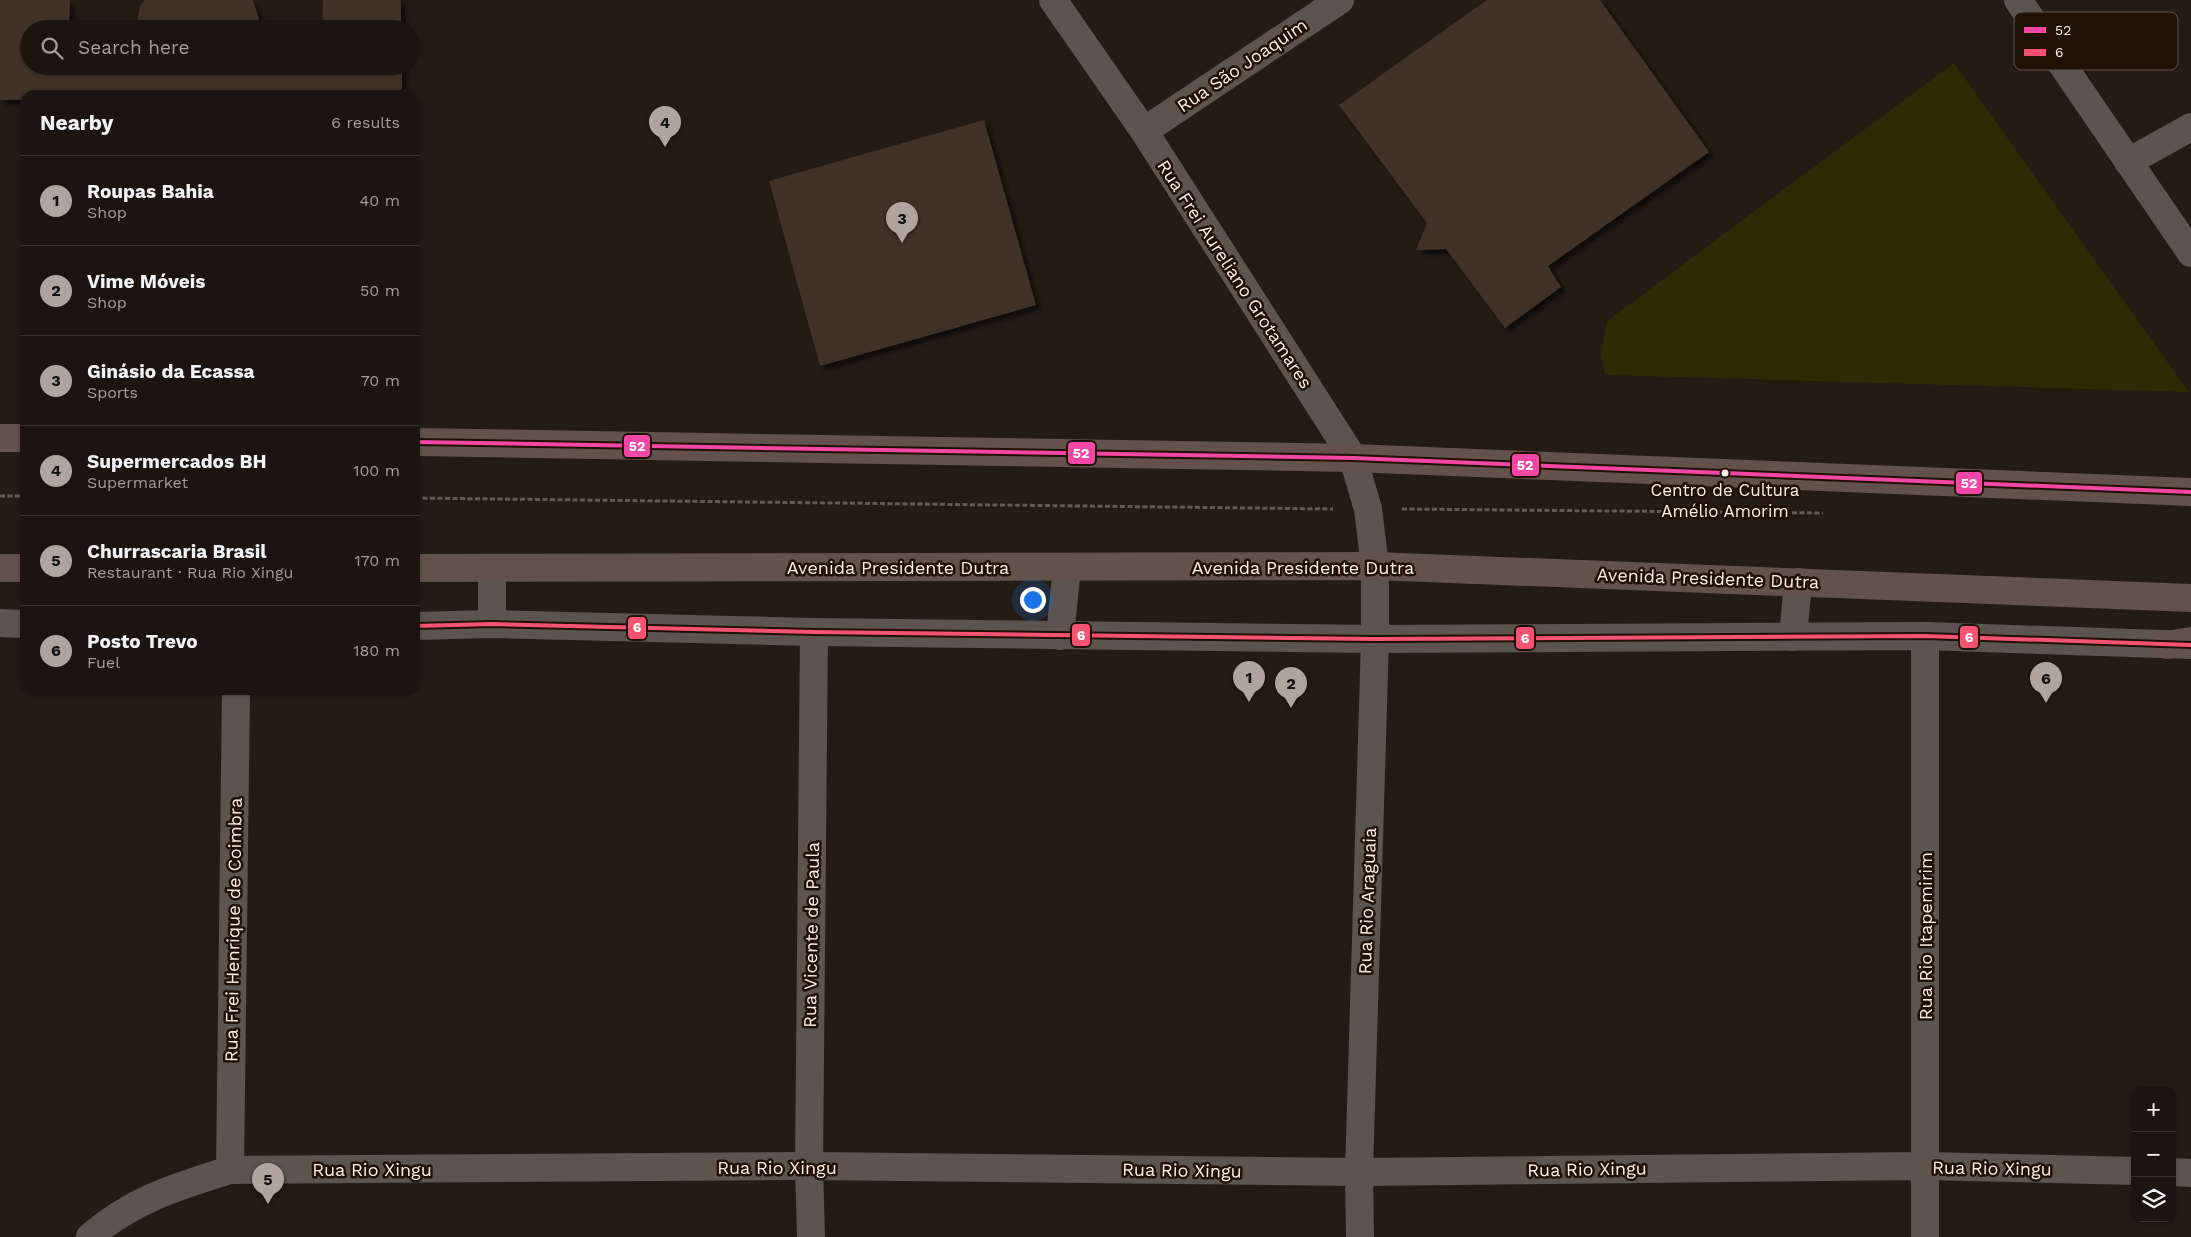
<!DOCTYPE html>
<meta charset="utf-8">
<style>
:root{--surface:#1b1410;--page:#28211e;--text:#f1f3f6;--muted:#a09e9f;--line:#393330;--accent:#b0a59e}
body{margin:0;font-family:"Work Sans",sans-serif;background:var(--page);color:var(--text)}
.controls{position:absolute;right:15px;bottom:15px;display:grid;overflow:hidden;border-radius:10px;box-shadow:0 1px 4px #0004}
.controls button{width:45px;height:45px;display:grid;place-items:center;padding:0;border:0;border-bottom:1px solid var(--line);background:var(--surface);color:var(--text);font:25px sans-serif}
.you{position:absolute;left:1032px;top:599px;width:18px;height:18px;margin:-12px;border:4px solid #fff;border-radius:50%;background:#1a73e8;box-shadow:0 0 0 8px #1a73e833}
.badge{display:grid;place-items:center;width:32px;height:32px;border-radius:50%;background:var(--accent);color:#111;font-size:16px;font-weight:700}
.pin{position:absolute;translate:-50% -41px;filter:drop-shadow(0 1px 2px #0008)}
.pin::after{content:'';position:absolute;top:26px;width:18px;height:15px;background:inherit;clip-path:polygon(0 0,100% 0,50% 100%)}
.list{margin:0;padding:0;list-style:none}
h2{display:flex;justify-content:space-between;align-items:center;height:65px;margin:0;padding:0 20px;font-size:21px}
h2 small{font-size:16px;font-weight:400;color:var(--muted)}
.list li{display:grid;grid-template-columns:32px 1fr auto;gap:15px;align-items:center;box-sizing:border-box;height:90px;padding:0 20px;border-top:1px solid var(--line)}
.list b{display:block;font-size:19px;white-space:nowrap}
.list p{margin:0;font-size:16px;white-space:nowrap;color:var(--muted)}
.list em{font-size:16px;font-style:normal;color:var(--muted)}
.icon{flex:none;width:28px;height:28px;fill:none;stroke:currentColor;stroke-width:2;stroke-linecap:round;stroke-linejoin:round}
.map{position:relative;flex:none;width:2191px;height:1237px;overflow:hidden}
.search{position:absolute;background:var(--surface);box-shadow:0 1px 4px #0004;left:20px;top:20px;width:400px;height:55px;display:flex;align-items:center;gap:12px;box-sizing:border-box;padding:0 18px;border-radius:28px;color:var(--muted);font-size:19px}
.panel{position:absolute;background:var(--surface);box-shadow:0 1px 4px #0004;left:20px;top:90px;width:400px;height:605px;border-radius:15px}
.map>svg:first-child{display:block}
.green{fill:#2b2b05}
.building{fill:#3f3227;filter:url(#shadow)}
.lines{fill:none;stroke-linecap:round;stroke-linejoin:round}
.path{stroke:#605955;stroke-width:3;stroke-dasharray:5 2.5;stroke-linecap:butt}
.street{stroke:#5b544f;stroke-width:28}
.secondary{stroke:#5b544f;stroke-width:28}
.highway{stroke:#63514c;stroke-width:28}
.bus-1-casing{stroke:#201107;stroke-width:8}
.bus-2-casing{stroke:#201107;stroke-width:8}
.bus-1{stroke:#f346a5;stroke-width:4}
.bus-2{stroke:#f65372;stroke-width:4}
.bus-dot{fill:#fbefe8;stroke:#201107;stroke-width:2}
.labels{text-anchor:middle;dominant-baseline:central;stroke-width:5;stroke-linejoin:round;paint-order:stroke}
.bus-label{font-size:17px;fill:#fbefe8;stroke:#201107}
.street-label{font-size:18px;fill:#fbefe8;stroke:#201107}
.key{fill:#201107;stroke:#62544a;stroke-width:1}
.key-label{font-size:14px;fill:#fbefe8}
.line-badge{stroke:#201107;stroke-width:2}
.badge-label{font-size:14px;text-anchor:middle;font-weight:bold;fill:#fff}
</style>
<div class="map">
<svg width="2191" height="1237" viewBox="0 0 2191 1237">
<defs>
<filter id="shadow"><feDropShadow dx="4.5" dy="4.5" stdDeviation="2.5" flood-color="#0009"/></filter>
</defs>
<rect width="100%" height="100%" fill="#241b15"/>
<!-- green -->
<polygon class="green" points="1954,63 2189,392 1605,375 1601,353 1607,321"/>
<!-- building -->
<g class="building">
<polygon points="0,0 70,0 69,29 29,29 29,66 402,66 402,95 25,95 25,100 0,100"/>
<polygon points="145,0 253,0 262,29 136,29 140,6"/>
<polygon points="323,0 401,0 401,29 322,29"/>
<polygon points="1487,0 1600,0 1709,152 1548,266 1561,287 1505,328 1446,249 1416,250 1427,223 1339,105"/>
<polygon points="984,120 1036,305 820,366 769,181"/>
</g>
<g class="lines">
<!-- path -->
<g class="path">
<polyline points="0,496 25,496"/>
<polyline points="415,498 1333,509"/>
<polyline points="1402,509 1823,513"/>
</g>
<!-- street -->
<g class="street">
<polyline points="1144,131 1340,0"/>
<polyline points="2128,162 2191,127"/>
<polyline points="1925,636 1925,1237"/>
<polyline points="230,1170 236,690"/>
<polyline points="2172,1172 2191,1173"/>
<path d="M 90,1237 C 131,1200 179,1186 230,1170 L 809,1166 L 1359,1172 L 1925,1166 L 2135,1171"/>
<polyline points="811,1237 809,1166 814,632"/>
</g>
<!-- secondary -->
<g class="secondary">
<polyline points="1053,0 1144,131 1353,458 1368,509 1375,566 1375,639 1359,1172 1360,1237"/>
<polyline points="2018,0 2191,253"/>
<polyline points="0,623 25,624"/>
<polyline points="492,624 492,568"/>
<polyline points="415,626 492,624 814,632 1375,639 1925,636 2191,645"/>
<polyline points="1060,636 1067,567"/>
<polyline points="1793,637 1798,582"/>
</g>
<!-- highway -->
<g class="highway">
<polyline points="0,438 25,438"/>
<polyline points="415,442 1353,458 2191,492"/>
<polyline points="0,568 25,568"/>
<polyline points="415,568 1375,566 2191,598"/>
<polyline points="2167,645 2191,641"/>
</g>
<defs>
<polyline id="bus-1" points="415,442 1353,458 2191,492"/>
<polyline id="bus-2" points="415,626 492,624 814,632 1375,639 1925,636 2191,645"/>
</defs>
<!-- bus-1 casing -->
<use href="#bus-1" class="bus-1-casing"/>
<!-- bus-2 casing -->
<use href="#bus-2" class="bus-2-casing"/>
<!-- bus-1 -->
<use href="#bus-1" class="bus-1"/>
<!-- bus-2 -->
<use href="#bus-2" class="bus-2"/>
</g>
<!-- markers -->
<circle class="bus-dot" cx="1725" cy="473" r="4.5"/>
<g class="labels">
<!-- bus labels -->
<g class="bus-label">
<text x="1725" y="490">Centro de Cultura<tspan x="1725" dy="21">Amélio Amorim</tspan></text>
</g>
<!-- street labels -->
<g class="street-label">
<text transform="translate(1242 65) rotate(-34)">Rua São Joaquim</text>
<text transform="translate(1235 274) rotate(57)">Rua Frei Aureliano Grotamares</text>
<text x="898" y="567">Avenida Presidente Dutra</text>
<text x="1303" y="567">Avenida Presidente Dutra</text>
<text transform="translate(1708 578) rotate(2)">Avenida Presidente Dutra</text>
<text transform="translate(1367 901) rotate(-88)">Rua Rio Araguaia</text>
<text transform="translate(233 930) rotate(-89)">Rua Frei Henrique de Coimbra</text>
<text transform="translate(811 935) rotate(-89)">Rua Vicente de Paula</text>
<text transform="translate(1925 936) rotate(-90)">Rua Rio Itapemirim</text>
<text x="777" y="1167">Rua Rio Xingu</text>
<text transform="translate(1992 1168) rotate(1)">Rua Rio Xingu</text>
<text x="372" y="1169">Rua Rio Xingu</text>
<text transform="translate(1587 1169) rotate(-1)">Rua Rio Xingu</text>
<text transform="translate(1182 1170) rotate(1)">Rua Rio Xingu</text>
</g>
</g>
<!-- legend -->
<rect x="2014" y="12" width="164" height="58" rx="8" class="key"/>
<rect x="2024" y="27" width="22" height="6" fill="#f346a5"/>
<rect x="2024" y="49" width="22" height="7" fill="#f65372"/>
<g class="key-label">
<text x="2055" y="35">52</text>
<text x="2055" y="57">6</text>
</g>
<g class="line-badge">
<rect x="623" y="434" width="28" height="24" rx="5" fill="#f346a5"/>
<rect x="1067" y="441" width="29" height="24" rx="5" fill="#f346a5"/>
<rect x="1511" y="453" width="29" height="24" rx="5" fill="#f346a5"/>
<rect x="1955" y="471" width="28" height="24" rx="5" fill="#f346a5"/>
<rect x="627" y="616" width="20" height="24" rx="5" fill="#f65372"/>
<rect x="1071" y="623" width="20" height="24" rx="5" fill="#f65372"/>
<rect x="1959" y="625" width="20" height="24" rx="5" fill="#f65372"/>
<rect x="1515" y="626" width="20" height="24" rx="5" fill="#f65372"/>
</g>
<g class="badge-label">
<text x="637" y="451">52</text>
<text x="1081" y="458">52</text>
<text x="1525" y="470">52</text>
<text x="1969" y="488">52</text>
<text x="637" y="632">6</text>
<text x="1081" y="640">6</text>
<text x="1969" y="642">6</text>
<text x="1525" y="643">6</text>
</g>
</svg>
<div class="controls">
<button>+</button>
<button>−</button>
<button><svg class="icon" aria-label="layers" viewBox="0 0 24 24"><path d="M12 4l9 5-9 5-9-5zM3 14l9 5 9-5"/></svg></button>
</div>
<div class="you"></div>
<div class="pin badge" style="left:1249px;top:702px">1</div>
<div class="pin badge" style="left:1291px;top:708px">2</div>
<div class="pin badge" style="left:902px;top:243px">3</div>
<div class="pin badge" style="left:665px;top:147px">4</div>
<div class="pin badge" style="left:268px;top:1204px">5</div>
<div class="pin badge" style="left:2046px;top:703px">6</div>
<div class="search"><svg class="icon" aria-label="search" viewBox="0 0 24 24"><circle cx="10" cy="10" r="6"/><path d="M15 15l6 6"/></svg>Search here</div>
<section class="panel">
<h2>Nearby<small>6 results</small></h2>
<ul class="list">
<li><span class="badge">1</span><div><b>Roupas Bahia</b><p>Shop</p></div><em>40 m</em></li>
<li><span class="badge">2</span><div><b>Vime Móveis</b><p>Shop</p></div><em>50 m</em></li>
<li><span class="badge">3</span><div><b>Ginásio da Ecassa</b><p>Sports</p></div><em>70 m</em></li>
<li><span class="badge">4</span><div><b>Supermercados BH</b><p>Supermarket</p></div><em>100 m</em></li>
<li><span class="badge">5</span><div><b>Churrascaria Brasil</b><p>Restaurant · Rua Rio Xingu</p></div><em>170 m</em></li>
<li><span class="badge">6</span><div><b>Posto Trevo</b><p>Fuel</p></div><em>180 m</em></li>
</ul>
</section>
</div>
